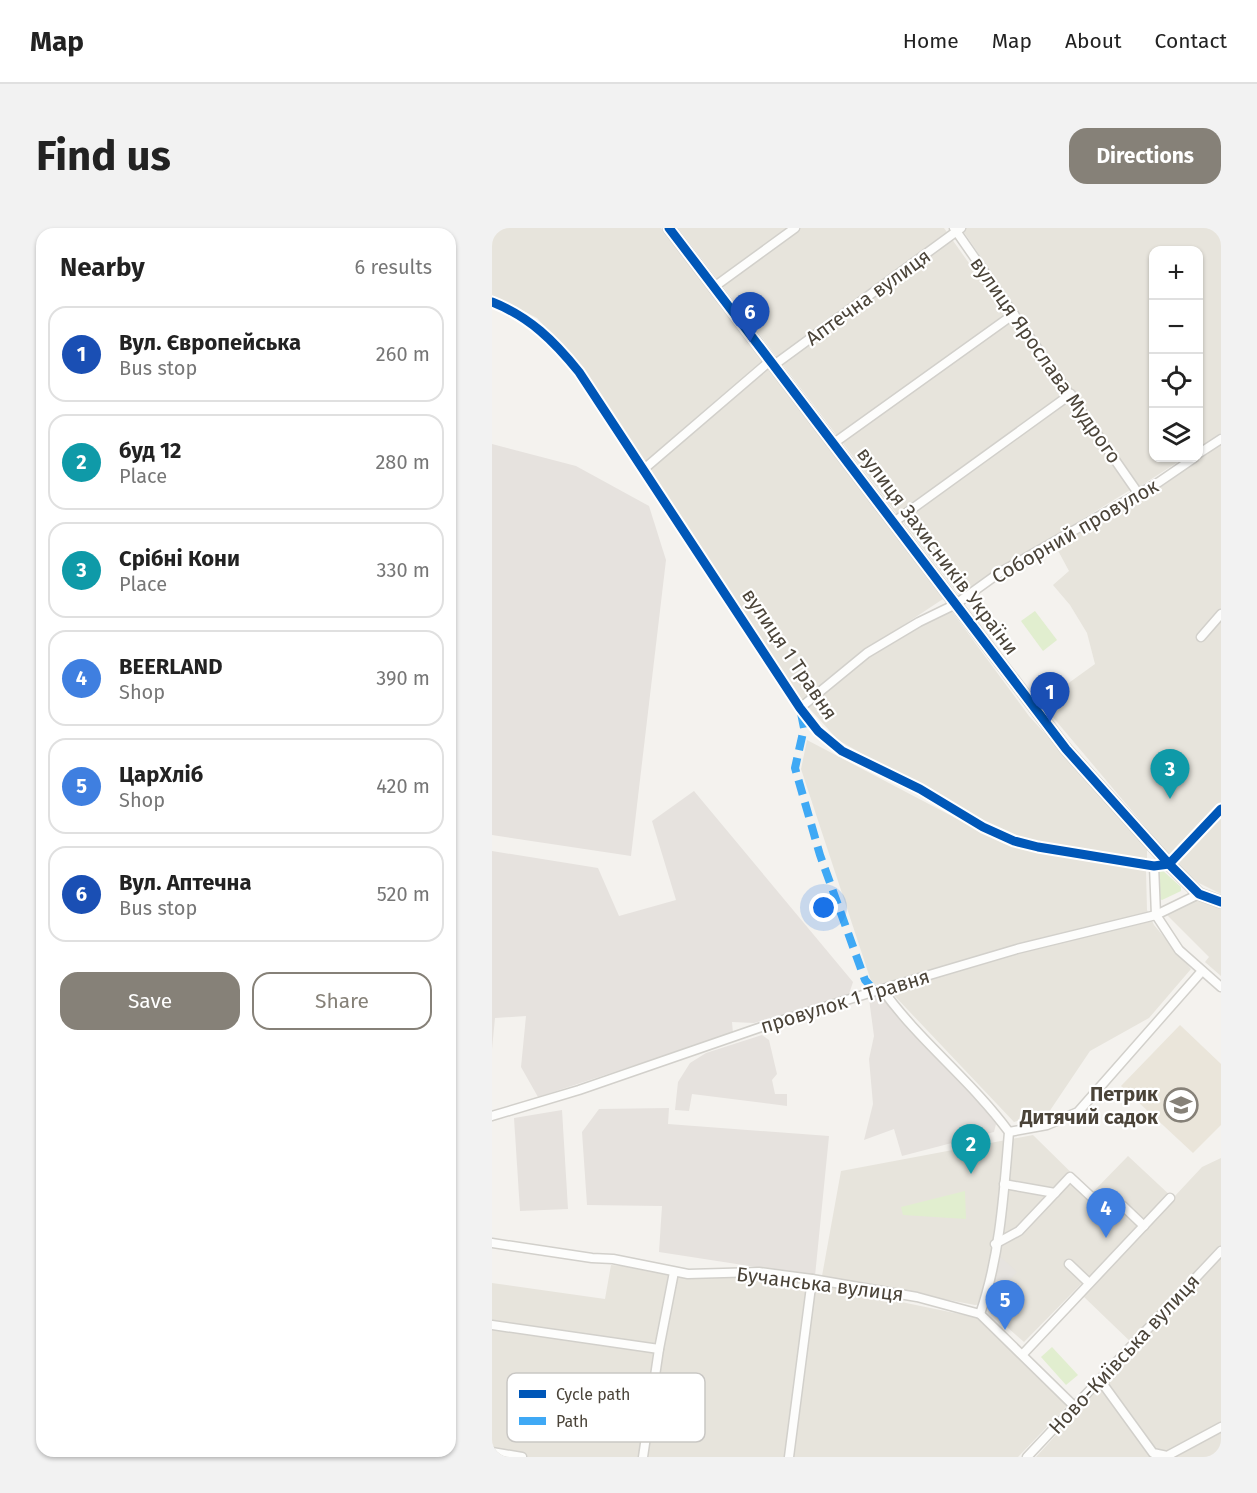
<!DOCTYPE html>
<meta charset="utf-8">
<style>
:root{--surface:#fff;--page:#f2f2f2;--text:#222;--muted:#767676;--line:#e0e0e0;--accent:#868178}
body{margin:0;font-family:"Fira Sans",sans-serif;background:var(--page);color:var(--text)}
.controls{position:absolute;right:18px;top:18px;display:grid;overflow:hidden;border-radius:12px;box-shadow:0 2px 4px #0004}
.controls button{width:54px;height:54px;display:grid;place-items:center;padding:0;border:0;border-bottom:2px solid var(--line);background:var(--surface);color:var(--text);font:30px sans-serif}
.you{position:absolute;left:332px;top:680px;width:21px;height:21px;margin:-15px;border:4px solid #fff;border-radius:50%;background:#1a73e8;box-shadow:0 0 0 9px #1a73e833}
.badge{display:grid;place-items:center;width:39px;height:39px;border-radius:50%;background:var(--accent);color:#fff;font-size:20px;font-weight:700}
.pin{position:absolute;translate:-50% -50px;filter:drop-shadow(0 2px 3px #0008)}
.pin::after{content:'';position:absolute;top:32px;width:21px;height:18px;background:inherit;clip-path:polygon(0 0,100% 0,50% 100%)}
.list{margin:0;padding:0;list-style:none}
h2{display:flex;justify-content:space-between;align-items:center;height:78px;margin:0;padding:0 24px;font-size:26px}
h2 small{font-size:20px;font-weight:400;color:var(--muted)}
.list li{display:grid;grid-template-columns:39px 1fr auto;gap:18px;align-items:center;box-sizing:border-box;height:96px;margin:0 12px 12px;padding:0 12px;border:2px solid var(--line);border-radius:18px}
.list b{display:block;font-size:22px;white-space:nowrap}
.list p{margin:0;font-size:20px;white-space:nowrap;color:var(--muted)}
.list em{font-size:20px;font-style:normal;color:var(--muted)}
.actions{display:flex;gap:12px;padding:18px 24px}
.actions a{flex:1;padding:14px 0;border:2px solid var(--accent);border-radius:18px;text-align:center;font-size:21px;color:var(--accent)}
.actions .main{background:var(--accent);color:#fff}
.icon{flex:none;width:33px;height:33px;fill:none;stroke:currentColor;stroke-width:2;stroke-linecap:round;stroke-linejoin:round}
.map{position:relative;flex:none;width:729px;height:1229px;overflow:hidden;border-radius:18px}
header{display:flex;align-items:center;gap:36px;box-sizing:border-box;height:84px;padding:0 30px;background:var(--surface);border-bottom:2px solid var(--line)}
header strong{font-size:28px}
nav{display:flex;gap:33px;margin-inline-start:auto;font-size:21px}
.intro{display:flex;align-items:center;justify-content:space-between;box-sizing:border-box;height:144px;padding:0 36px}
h1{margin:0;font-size:42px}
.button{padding:15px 27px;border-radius:18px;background:var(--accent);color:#fff;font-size:21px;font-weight:700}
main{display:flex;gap:36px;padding:0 36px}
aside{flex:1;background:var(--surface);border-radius:18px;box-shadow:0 2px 4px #0004}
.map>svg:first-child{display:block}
.residential{fill:#e7e4dc}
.industrial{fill:#e6e2de}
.education{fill:#eae5da}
.green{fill:#e1eecf}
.parking{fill:#e6e3df}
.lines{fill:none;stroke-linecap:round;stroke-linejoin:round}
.minor-casing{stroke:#d2d0cb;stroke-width:11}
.tertiary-casing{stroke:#d2d0cb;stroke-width:14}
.minor{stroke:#fdfdfc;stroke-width:8}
.tertiary{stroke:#fdfdfc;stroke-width:10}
.quiet{stroke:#3fa9f5;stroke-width:8;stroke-dasharray:15 8;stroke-linecap:butt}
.cycleway-casing{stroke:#fff;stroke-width:13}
.cycleway{stroke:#0057b8;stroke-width:9}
.labels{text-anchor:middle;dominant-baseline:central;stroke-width:4.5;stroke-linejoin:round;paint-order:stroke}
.street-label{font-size:20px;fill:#4b4439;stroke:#fff}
.poi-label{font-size:20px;font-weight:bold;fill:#4b4439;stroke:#fff;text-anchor:end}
.key{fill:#fff;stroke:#c9c7c4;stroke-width:1.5}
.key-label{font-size:16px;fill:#4b4439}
</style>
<header>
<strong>Map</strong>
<nav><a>Home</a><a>Map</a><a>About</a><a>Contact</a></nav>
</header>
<div class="intro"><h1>Find us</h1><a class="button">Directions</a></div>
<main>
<aside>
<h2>Nearby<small>6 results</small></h2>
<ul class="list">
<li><span class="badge" style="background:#1a4fb4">1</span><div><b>Вул. Європейська</b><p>Bus stop</p></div><em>260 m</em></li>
<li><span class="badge" style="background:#0f9aa8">2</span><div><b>буд 12</b><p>Place</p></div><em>280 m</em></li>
<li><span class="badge" style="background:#0f9aa8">3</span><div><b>Срібні Кони</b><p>Place</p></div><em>330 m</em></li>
<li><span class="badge" style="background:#3f7fe0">4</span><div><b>BEERLAND</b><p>Shop</p></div><em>390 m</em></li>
<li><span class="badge" style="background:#3f7fe0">5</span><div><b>ЦарХліб</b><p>Shop</p></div><em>420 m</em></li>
<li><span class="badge" style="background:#1a4fb4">6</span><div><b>Вул. Аптечна</b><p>Bus stop</p></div><em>520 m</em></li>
</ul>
<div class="actions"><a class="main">Save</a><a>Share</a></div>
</aside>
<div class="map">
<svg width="729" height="1229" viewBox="0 0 729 1229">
<rect width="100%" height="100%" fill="#f4f2ee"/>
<!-- residential -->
<g class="residential">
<polygon points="0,0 169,0 451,371 386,414 391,420 459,382 537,488 655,617 655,633 531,611 504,602 346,512 309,471 92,141 45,90 0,67"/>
<polygon points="186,0 452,0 638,262 467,367"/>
<polygon points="469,0 729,0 729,205 707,220 706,22 662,22 662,230 692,230 647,259"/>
<polygon points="729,216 729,666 707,655 689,641 549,475 603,436 595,405 578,377 561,357 577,343 563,317 672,257"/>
<polygon points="315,512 513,616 654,642 655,682 662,697 699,741 657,790 598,823 557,884 522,894 398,763 394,754 382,757 378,750 309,541"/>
<polygon points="706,672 729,678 729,748 713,734 717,729 675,687"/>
<polygon points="541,907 600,965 636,928 681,970 710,939 729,930 729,1229 544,1229 644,1119 591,1068 597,1061 591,1054 532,1114 499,1085 499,1075 483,1077 330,1048 349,943"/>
<polygon points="119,1037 312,1054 487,1090 575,1178 526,1229 0,1229 0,1055 113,1071"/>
</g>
<!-- industrial -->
<g class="industrial">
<polygon points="0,216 84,238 157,278 174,332 139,628 0,607"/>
<polygon points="202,563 361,754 357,766 262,795 240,794 241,805 46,869 29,839 34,788 3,790 0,821 0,623 106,640 127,688 184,672 160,593"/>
<polygon points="390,767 406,790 482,868 504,896 502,904 410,928 402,901 372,912 381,876 377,831 382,808 377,771"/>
<polygon points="270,807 277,812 285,846 280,852 283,866 295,866 295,878 200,866 197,883 183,882 186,854 198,835 214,825"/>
<polygon points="177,880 176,896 337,908 323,1048 167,1024 170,978 95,977 90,904 107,881"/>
<polygon points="70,882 76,981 28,983 22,890"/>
</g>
<!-- education -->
<polygon class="education" points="688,797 729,836 729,897 701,925 629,858"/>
<!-- green -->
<g class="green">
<polygon points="543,383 565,412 551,423 529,393"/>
<polygon points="669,641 689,659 689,663 670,672 666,670 665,645"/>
<polygon points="473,963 474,991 411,987 409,979"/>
<polygon points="560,1119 586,1147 574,1157 549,1129"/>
</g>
<!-- parking -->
<polygon class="parking" points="502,1023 525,1044 508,1062 499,1053"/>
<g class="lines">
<defs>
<g id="minor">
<polyline points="462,0 646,265"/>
<polyline points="222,59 303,0"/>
<path d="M 0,74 C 38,89 62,113 87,144 L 308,480 L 326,503 L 350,523 L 428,561 L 491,599 L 522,613 L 546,619 L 662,638 L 677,636 L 729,581"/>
<polyline points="282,137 469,0"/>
<polyline points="342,215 522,86"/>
<polyline points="706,226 729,211"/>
<polyline points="152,241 278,133"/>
<polyline points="402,294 579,166"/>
<polyline points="709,409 729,386"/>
<polyline points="308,480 375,425 427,394 464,376 507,345 667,254 702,230"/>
<polyline points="662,638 664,687 687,722 729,759"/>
<path d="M 390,761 C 427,813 479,852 517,904 C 512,964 508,1029 488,1086"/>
<polyline points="0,888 87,862 281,795 390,761 525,721 664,687 707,666"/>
<polyline points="517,904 555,897 586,884 710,743"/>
<polyline points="563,965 578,949 621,989 631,978 652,998"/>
<polyline points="0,1015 100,1030 121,1031 196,1046 267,1044 320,1051 425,1069 488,1086 583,1179"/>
<polyline points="503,1016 527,1003 563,965 512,956"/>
<polyline points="577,1036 597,1055"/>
<polyline points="0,1097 167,1121"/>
<polyline points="531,1126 678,970"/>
<polyline points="608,1152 661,1225 675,1228 729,1199"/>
<polyline points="0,1224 30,1229"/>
<polyline points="151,1229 167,1121 182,1044"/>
<polyline points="297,1229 320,1051"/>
<polyline points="535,1229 729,1023"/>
</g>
<polyline id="tertiary" points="177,0 574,521 677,636 707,666 729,674"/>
</defs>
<!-- minor casing -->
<use href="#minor" class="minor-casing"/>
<!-- tertiary casing -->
<use href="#tertiary" class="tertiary-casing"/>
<!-- minor -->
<use href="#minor" class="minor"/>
<!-- tertiary -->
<use href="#tertiary" class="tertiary"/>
<!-- quiet -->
<polyline class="quiet" points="309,485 312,500 303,540 328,627 373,752 383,763"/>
<defs>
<g id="cycleway">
<polyline points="177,0 574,521 677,636 707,666 729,674"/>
<path d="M 0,74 C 38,89 62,113 87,144 L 308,480 L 326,503 L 350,523 L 428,561 L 491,599 L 522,613 L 546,619 L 662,638 L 677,636 L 729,581"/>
</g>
</defs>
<!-- cycleway casing -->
<use href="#cycleway" class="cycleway-casing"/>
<!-- cycleway -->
<use href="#cycleway" class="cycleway"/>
</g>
<!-- icons -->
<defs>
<symbol id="school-ring" viewBox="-11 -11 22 22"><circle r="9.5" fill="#fff" stroke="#868178" stroke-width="1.5"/><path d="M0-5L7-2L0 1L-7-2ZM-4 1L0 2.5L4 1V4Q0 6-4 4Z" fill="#868178"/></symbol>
</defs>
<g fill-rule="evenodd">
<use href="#school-ring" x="670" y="858" width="38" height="38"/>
</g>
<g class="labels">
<!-- street labels -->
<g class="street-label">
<text transform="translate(376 69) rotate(-36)">Аптечна вулиця</text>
<text transform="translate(554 132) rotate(55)">вулиця Ярослава Мудрого</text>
<text transform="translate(583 303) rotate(-30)">Соборний провулок</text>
<text transform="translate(446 323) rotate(53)">вулиця Захисників України</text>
<text transform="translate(298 426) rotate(56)">вулиця 1 Травня</text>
<text transform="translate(353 773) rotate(-17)">провулок 1 Травня</text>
<text transform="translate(328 1056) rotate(7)">Бучанська вулиця</text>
<text transform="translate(632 1126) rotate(-47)">Ново-Київська вулиця</text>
</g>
<!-- poi labels -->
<g class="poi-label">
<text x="666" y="866">Петрик<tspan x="666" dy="23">Дитячий садок</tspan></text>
</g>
</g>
<!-- legend -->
<rect x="15" y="1145" width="198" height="69" rx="9" class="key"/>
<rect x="27" y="1162" width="27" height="8" fill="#0057b8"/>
<rect x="27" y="1189" width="27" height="8" fill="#3fa9f5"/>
<g class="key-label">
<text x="64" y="1172">Cycle path</text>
<text x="64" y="1199">Path</text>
</g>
</svg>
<div class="controls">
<button>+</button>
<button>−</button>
<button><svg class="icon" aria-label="locate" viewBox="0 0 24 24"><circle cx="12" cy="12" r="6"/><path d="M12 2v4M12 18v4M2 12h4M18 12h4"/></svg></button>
<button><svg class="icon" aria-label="layers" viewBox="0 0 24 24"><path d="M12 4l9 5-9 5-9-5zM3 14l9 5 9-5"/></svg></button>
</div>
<div class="you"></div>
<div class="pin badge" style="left:558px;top:494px;background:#1a4fb4">1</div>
<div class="pin badge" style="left:479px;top:946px;background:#0f9aa8">2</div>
<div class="pin badge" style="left:678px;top:571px;background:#0f9aa8">3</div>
<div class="pin badge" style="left:614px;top:1010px;background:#3f7fe0">4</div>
<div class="pin badge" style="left:513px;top:1102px;background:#3f7fe0">5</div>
<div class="pin badge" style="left:258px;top:114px;background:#1a4fb4">6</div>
</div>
</main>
